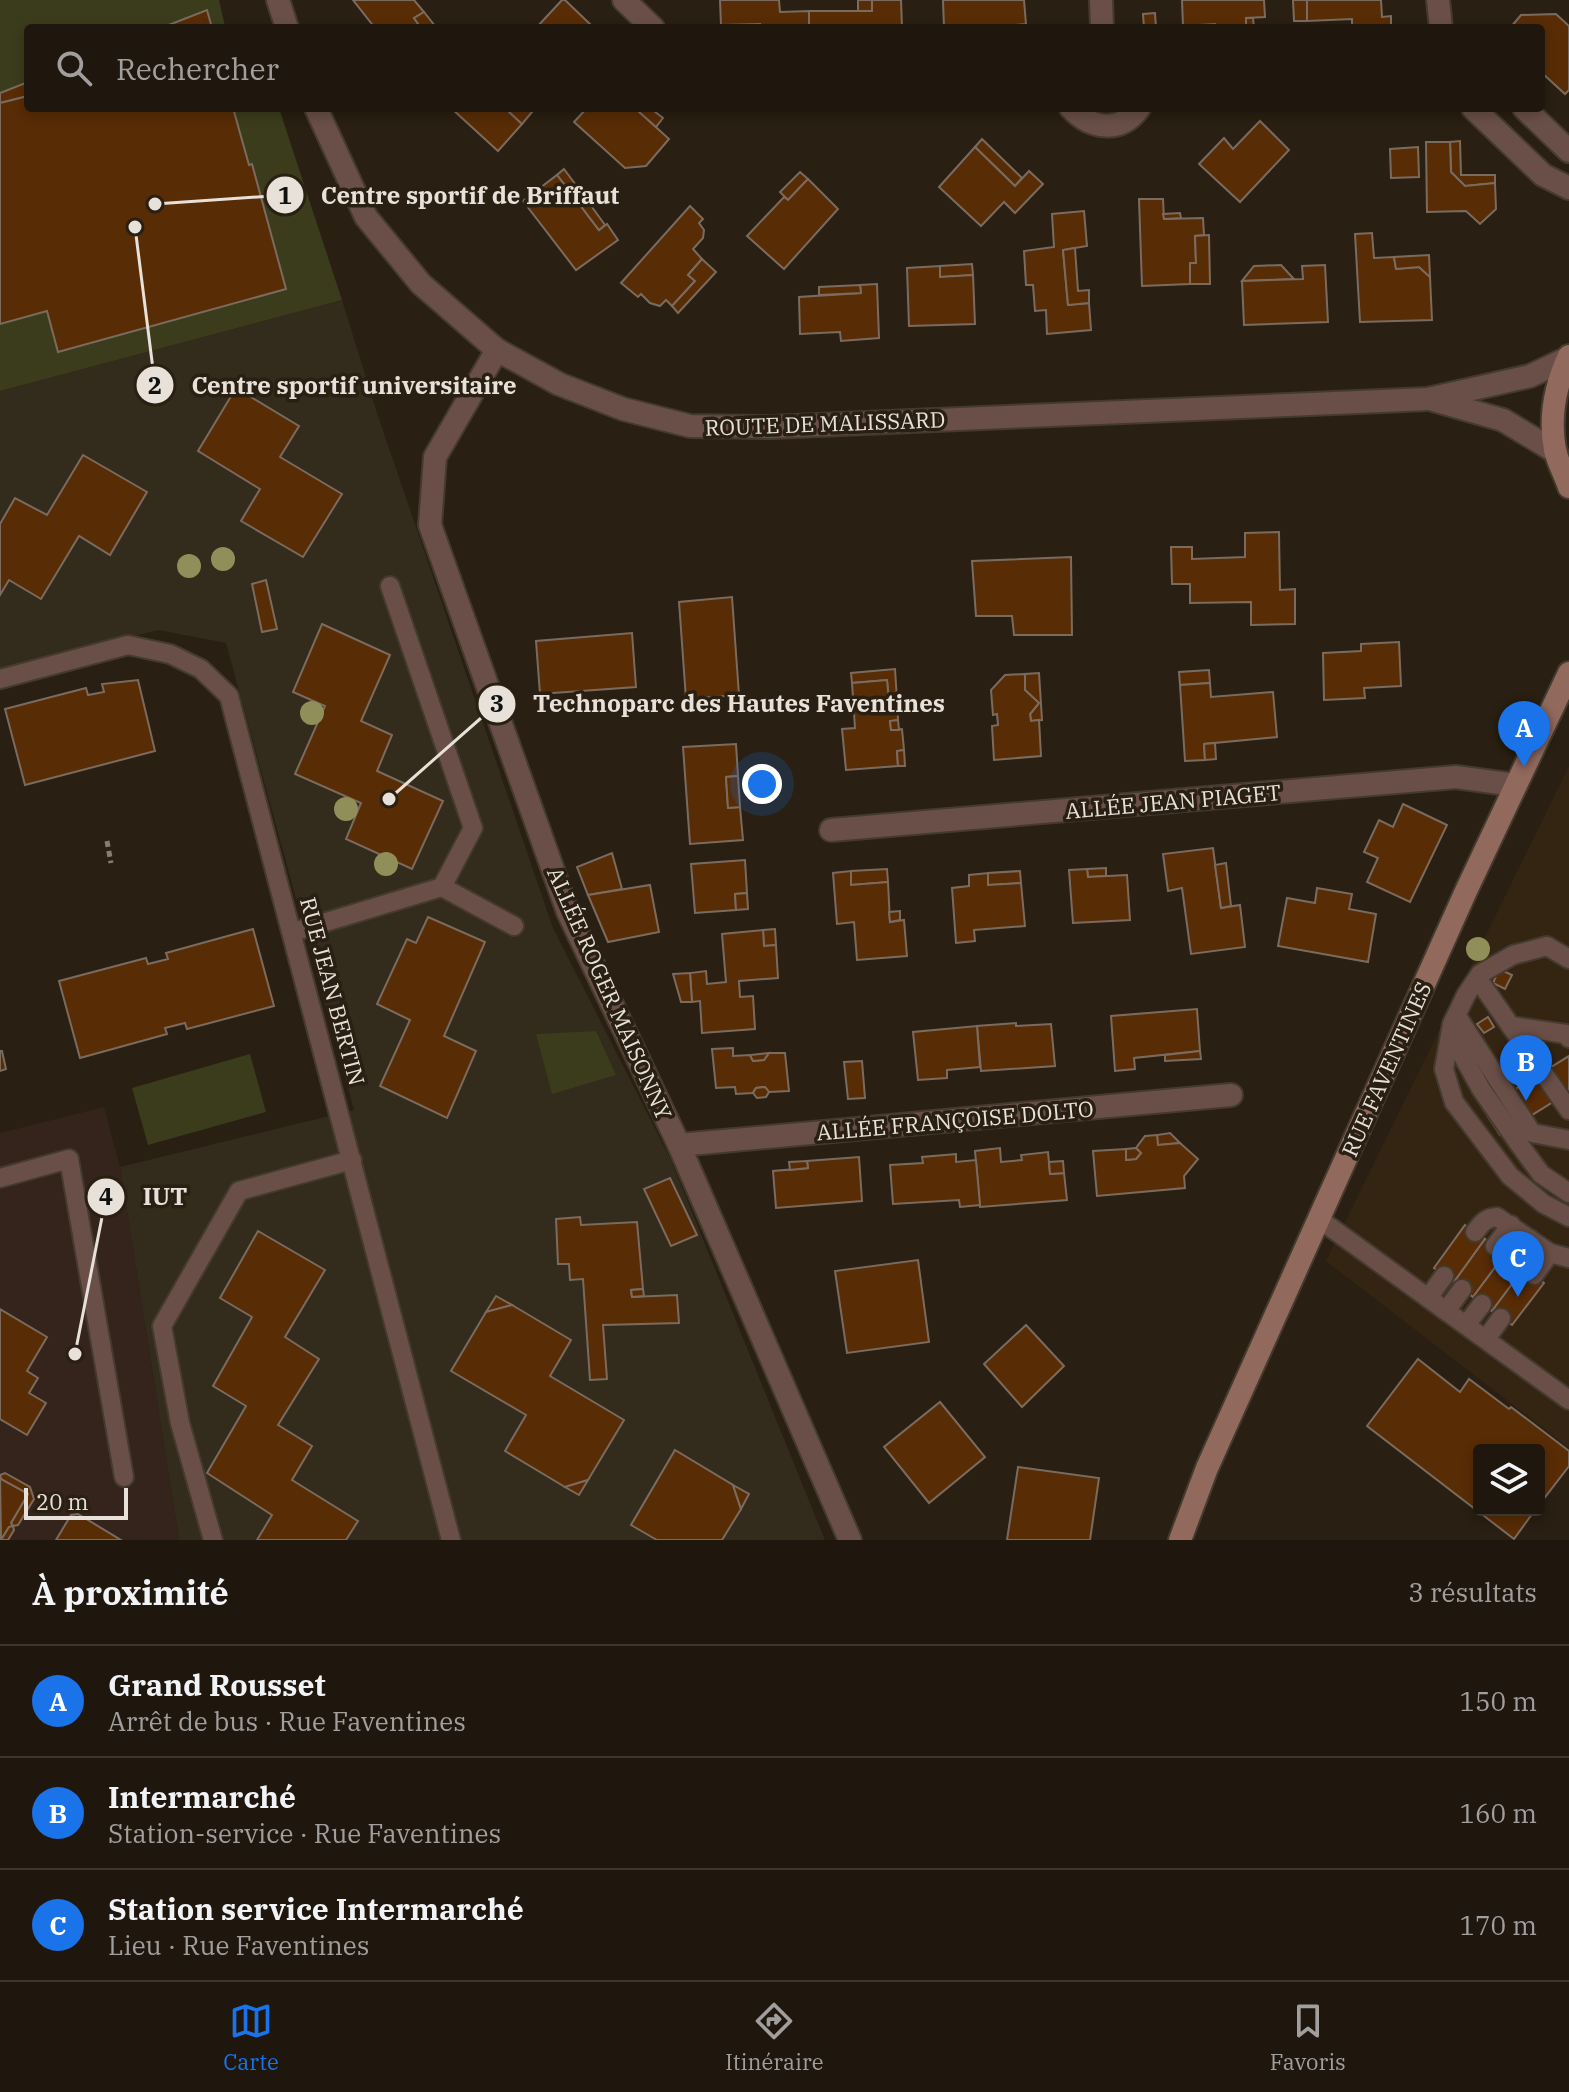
<!DOCTYPE html>
<html lang="fr">
<meta charset="utf-8">
<style>
:root{--surface:#1f170e;--page:#272017;--text:#f1f3f6;--muted:#a19f9e;--line:#3c362e;--accent:#1a73e8}
body{margin:0;font-family:"IBM Plex Serif",serif;background:var(--page);color:var(--text)}
.controls{position:absolute;right:24px;bottom:24px;display:grid;overflow:hidden;border-radius:8px;box-shadow:0 4px 12px #0003}
.controls button{width:72px;height:72px;display:grid;place-items:center;padding:0;border:0;border-bottom:2px solid var(--line);background:var(--surface);color:var(--text);font:40px sans-serif}
.scale{position:absolute;left:24px;bottom:20px;width:104px;box-sizing:border-box;padding-left:8px;border:4px solid #e8e1d9;border-top:0;font-size:22px;line-height:28px;white-space:nowrap;color:#e8e1d9;-webkit-text-stroke:6px #291f12;paint-order:stroke}
.you{position:absolute;left:762px;top:784px;width:28px;height:28px;margin:-20px;border:6px solid #fff;border-radius:50%;background:#1a73e8;box-shadow:0 0 0 12px #1a73e833}
.badge{display:grid;place-items:center;width:52px;height:52px;border-radius:50%;background:var(--accent);color:#fff;font-size:26px;font-weight:700}
.pin{position:absolute;translate:-50% -66px;filter:drop-shadow(0 2px 4px #0008)}
.pin::after{content:'';position:absolute;top:42px;width:28px;height:24px;background:inherit;clip-path:polygon(0 0,100% 0,50% 100%)}
.list{margin:0;padding:0;list-style:none}
h2{display:flex;justify-content:space-between;align-items:center;height:104px;margin:0;padding:0 32px;font-size:34px}
h2 small{font-size:26px;font-weight:400;color:var(--muted)}
.list li{display:grid;grid-template-columns:52px 1fr auto;gap:24px;align-items:center;box-sizing:border-box;height:112px;padding:0 32px;border-top:2px solid var(--line)}
.list b{display:block;font-size:30px;white-space:nowrap}
.list p{margin:0;font-size:26px;white-space:nowrap;color:var(--muted)}
.list em{font-size:26px;font-style:normal;color:var(--muted)}
.icon{flex:none;width:44px;height:44px;fill:none;stroke:currentColor;stroke-width:2;stroke-linecap:round;stroke-linejoin:round}
.map{position:relative;flex:none;width:1569px;height:1540px;overflow:hidden}
.search{position:absolute;background:var(--surface);box-shadow:0 4px 12px #0003;left:24px;right:24px;top:24px;height:88px;display:flex;align-items:center;gap:20px;box-sizing:border-box;padding:0 28px;border-radius:8px;color:var(--muted);font-size:30px}
.sheet{height:440px;background:var(--surface)}
nav{display:flex;justify-content:space-around;align-items:center;box-sizing:border-box;height:112px;border-top:2px solid var(--line);background:var(--surface);font-size:22px;color:var(--muted)}
nav a{display:grid;justify-items:center;gap:4px}
nav .on{color:var(--accent)}
.map>svg:first-child{display:block}
.built{fill:#342513}
.industrial{fill:#332b1b}
.education{fill:#34241b}
.green{fill:#3a3c1c}
.building{fill:#582c05;stroke:#7b6b5f;stroke-width:2}
.lines{fill:none;stroke-linecap:round;stroke-linejoin:round}
.service-casing{stroke:#443a2e;stroke-width:22}
.pedestrian-casing{stroke:#443a2e;stroke-width:26}
.minor-casing{stroke:#443a2e;stroke-width:26}
.tertiary-casing{stroke:#443a2e;stroke-width:26}
.secondary-casing{stroke:#443a2e;stroke-width:26}
.path{stroke:#867d73;stroke-width:5;stroke-dasharray:6 4;stroke-linecap:butt}
.service{stroke:#694f48;stroke-width:18}
.pedestrian{stroke:#694f48;stroke-width:22}
.minor{stroke:#694f48;stroke-width:22}
.tertiary{stroke:#694f48;stroke-width:22}
.secondary{stroke:#91695d;stroke-width:22}
.tree{fill:#908f59}
.labels{text-anchor:middle;dominant-baseline:central;stroke-width:7;stroke-linejoin:round;paint-order:stroke}
.street-label{font-size:22px;fill:#e8e1d9;stroke:#291f12}
.leader{fill:none;stroke:#e8e1d9;stroke-width:3}
.callout-dot{fill:#e8e1d9;stroke:#291f12;stroke-width:3}
.mark-label{font-size:24px;text-anchor:middle;font-weight:bold;fill:#111}
.callout-label{font-size:24px;text-anchor:middle;font-weight:bold;fill:#e8e1d9;stroke:#291f12;stroke-width:7;stroke-linejoin:round;paint-order:stroke}
</style>
<div class="map">
<svg width="1569" height="1540" viewBox="0 0 1569 1540">
<rect width="100%" height="100%" fill="#291f12"/>
<!-- built -->
<polygon class="built" points="1569,766 1569,1448 1326,1261"/>
<!-- industrial -->
<polygon class="industrial" points="342,300 377,413 553,928 670,1158 825,1540 179,1540 120,1167 354,1110 226,643 158,630 0,671 0,391"/>
<!-- education -->
<polygon class="education" points="104,1107 120,1167 179,1540 0,1540 0,1133"/>
<!-- green -->
<g class="green">
<polygon points="0,0 219,0 225,26 253,28 28,28 28,108 279,108 342,300 0,391"/>
<polygon points="596,1031 616,1075 552,1094 536,1034"/>
<polygon points="250,1054 266,1112 148,1145 132,1088"/>
</g>
<!-- building -->
<g class="building">
<polygon points="353,0 414,0 424,12 414,18 421,28 375,28"/>
<polygon points="562,0 565,0 592,26 590,28 536,28"/>
<polygon points="720,0 779,0 780,12 809,11 809,28 760,28 760,24 721,25"/>
<rect x="858" y="0" width="14" height="11"/>
<polygon points="872,0 901,0 902,28 809,28 809,11 872,11"/>
<polygon points="943,0 1024,0 1026,24 1007,26 1007,28 944,28"/>
<polygon points="1182,0 1264,0 1265,17 1246,18 1246,28 1216,28 1215,24 1183,26"/>
<polygon points="1293,0 1307,0 1307,21 1294,21"/>
<polygon points="1307,0 1381,0 1382,17 1391,16 1391,28 1352,28 1352,19 1307,21"/>
<polygon points="207,10 212,28 161,28"/>
<polygon points="424,12 435,26 433,28 421,28 414,18"/>
<polygon points="1155,13 1156,28 1144,28 1143,14"/>
<polygon points="1556,14 1569,26 1569,90 1565,94 1541,72 1541,28 1510,28 1521,15"/>
<polygon points="1246,18 1253,18 1254,28 1246,28"/>
<polygon points="28,82 28,96 0,103 0,93"/>
<polygon points="28,96 28,108 233,108 249,165 252,164 286,289 58,352 47,311 0,324 0,103"/>
<polygon points="451,108 505,108 522,124 498,151"/>
<polygon points="505,108 528,108 532,112 522,124"/>
<polygon points="587,108 635,108 669,139 646,166 625,168 574,122"/>
<polygon points="638,108 650,108 663,118 656,127 637,110"/>
<polygon points="1260,121 1289,150 1240,202 1199,164 1224,138 1233,149"/>
<polygon points="982,139 1022,178 1015,186 975,147"/>
<polygon points="1460,141 1461,175 1495,175 1495,183 1465,186 1451,172 1450,142"/>
<polygon points="1426,142 1450,142 1451,172 1465,186 1495,183 1496,209 1480,224 1466,211 1427,212"/>
<polygon points="975,147 1015,186 1029,171 1043,184 1015,213 1004,202 981,226 939,187"/>
<polygon points="1418,147 1419,177 1391,178 1390,149"/>
<polygon points="564,169 584,196 577,201 557,175"/>
<polygon points="800,172 808,179 788,200 780,192"/>
<polygon points="557,175 599,230 607,224 618,240 576,270 523,201"/>
<polygon points="808,179 838,209 784,269 747,236 784,197 788,200"/>
<polygon points="584,196 605,225 599,230 577,201"/>
<polygon points="1139,199 1163,199 1164,219 1203,218 1204,235 1195,236 1196,263 1190,263 1190,284 1142,286"/>
<polygon points="690,206 703,219 699,223 704,230 703,238 693,249 702,259 688,275 695,281 672,306 666,300 660,306 650,303 641,294 638,297 621,283"/>
<polygon points="1084,211 1087,246 1063,250 1068,305 1089,303 1091,330 1047,334 1046,310 1035,311 1033,285 1026,285 1024,251 1054,247 1052,214"/>
<polygon points="1180,213 1181,218 1164,219 1163,214"/>
<polygon points="1372,233 1374,258 1394,257 1396,269 1419,267 1430,277 1432,320 1360,322 1355,234"/>
<polygon points="1209,235 1210,284 1190,284 1190,263 1196,263 1195,236"/>
<polygon points="1075,248 1078,291 1089,290 1089,303 1068,305 1063,250"/>
<polygon points="1429,255 1430,277 1419,267 1396,269 1394,257"/>
<polygon points="702,259 716,272 678,313 672,306 695,281 688,275"/>
<polygon points="972,264 973,275 940,277 940,266"/>
<polygon points="1281,265 1294,279 1242,281 1254,266"/>
<polygon points="1325,265 1328,322 1244,325 1242,281 1303,279 1302,266"/>
<polygon points="940,266 940,277 973,275 975,324 909,326 907,268"/>
<polygon points="877,284 879,338 841,341 840,332 800,334 799,297 861,293 860,285"/>
<polygon points="860,285 861,293 819,295 819,287"/>
<polygon points="236,388 299,426 280,457 342,494 303,557 241,521 260,489 198,451"/>
<polygon points="83,455 147,492 110,555 79,536 41,599 9,580 0,595 0,524 15,498 47,515"/>
<polygon points="1279,532 1280,590 1295,589 1295,624 1251,625 1251,602 1190,603 1190,584 1172,584 1171,547 1192,547 1192,559 1245,557 1245,533"/>
<polygon points="1071,557 1072,635 1014,635 1012,616 976,616 972,561"/>
<polygon points="266,580 277,629 262,632 252,584"/>
<polygon points="732,597 739,695 686,699 679,602"/>
<polygon points="322,624 390,655 361,721 392,735 377,771 443,801 412,869 346,839 361,803 295,774 325,706 293,692"/>
<polygon points="632,633 636,687 540,694 536,641"/>
<polygon points="1399,642 1401,686 1364,688 1365,698 1324,700 1323,653 1361,651 1361,644"/>
<polygon points="895,669 897,700 889,701 887,680 852,683 851,673"/>
<polygon points="1209,670 1210,683 1180,685 1179,672"/>
<polygon points="1039,673 1042,720 1031,721 1030,714 1039,703 1025,690 1025,674"/>
<polygon points="1025,674 1025,690 1039,703 1030,714 1031,721 1039,720 1041,756 994,760 992,726 998,725 997,714 993,715 991,690 1005,675"/>
<polygon points="138,680 155,751 25,785 5,709 86,688 88,695 104,692 102,684"/>
<polygon points="887,680 889,701 897,700 898,720 890,721 891,730 902,729 904,750 897,751 898,766 846,770 842,729 855,728 852,683"/>
<polygon points="1210,683 1211,697 1273,692 1277,737 1204,744 1205,760 1185,761 1180,685"/>
<polygon points="898,720 899,730 891,730 890,721"/>
<polygon points="1215,743 1216,759 1205,760 1204,744"/>
<polygon points="736,744 738,776 726,777 728,808 740,807 743,840 690,844 683,747"/>
<polygon points="904,750 905,766 898,766 897,751"/>
<polygon points="738,776 740,807 728,808 726,777"/>
<polygon points="1403,804 1447,825 1410,902 1367,882 1378,858 1364,852 1379,820 1393,827"/>
<polygon points="1213,848 1221,908 1240,905 1245,947 1191,954 1182,888 1168,891 1163,854"/>
<polygon points="612,853 622,889 588,895 577,867"/>
<polygon points="745,860 747,893 735,894 736,910 695,913 691,864"/>
<polygon points="1226,863 1231,906 1221,908 1215,865"/>
<polygon points="1106,868 1106,876 1088,877 1087,869"/>
<polygon points="887,869 888,882 851,885 851,871"/>
<polygon points="1087,869 1088,877 1127,875 1130,920 1073,923 1069,870"/>
<polygon points="851,871 851,885 888,882 890,922 904,920 907,956 857,960 854,922 837,924 833,873"/>
<polygon points="1020,871 1021,883 988,885 988,873"/>
<polygon points="988,873 988,885 1021,883 1025,926 974,930 975,941 956,943 952,888 969,886 969,875"/>
<polygon points="650,885 659,932 608,942 588,895"/>
<polygon points="1317,888 1352,894 1349,909 1376,914 1368,962 1278,946 1287,898 1315,903"/>
<polygon points="747,893 748,909 736,910 735,894"/>
<polygon points="900,911 900,920 890,922 889,912"/>
<polygon points="428,917 485,942 444,1036 476,1051 447,1118 380,1086 410,1020 377,1004 407,939 416,943"/>
<polygon points="253,929 274,1006 187,1029 185,1023 165,1028 167,1034 80,1058 59,981 146,958 148,964 168,959 166,953"/>
<polygon points="775,929 776,945 764,946 763,930"/>
<polygon points="763,930 764,946 776,945 778,978 739,981 740,997 753,996 755,1029 702,1033 700,1001 692,1002 690,973 706,971 707,984 726,982 722,934"/>
<polygon points="1499,969 1512,975 1505,989 1493,983"/>
<polygon points="690,973 692,1002 681,1002 673,974"/>
<polygon points="1197,1009 1200,1051 1134,1058 1135,1069 1115,1071 1111,1016"/>
<polygon points="1488,1017 1494,1027 1484,1033 1477,1024"/>
<polygon points="1016,1023 1016,1026 1051,1024 1055,1066 981,1071 977,1026"/>
<polygon points="977,1026 980,1067 947,1070 947,1078 918,1080 913,1032"/>
<polygon points="733,1048 733,1056 750,1055 753,1061 764,1060 769,1053 785,1053 789,1091 769,1092 765,1087 756,1088 753,1093 736,1094 735,1087 716,1088 712,1049"/>
<polygon points="0,1051 2,1051 6,1069 0,1071"/>
<polygon points="1200,1051 1201,1059 1165,1061 1165,1055"/>
<polygon points="769,1053 764,1060 753,1061 750,1055"/>
<polygon points="1569,1056 1569,1092 1500,1135 1483,1109"/>
<polygon points="862,1061 865,1098 848,1099 844,1062"/>
<polygon points="765,1087 769,1092 766,1097 757,1098 753,1093 756,1088"/>
<polygon points="1170,1133 1180,1143 1158,1145 1157,1135"/>
<polygon points="1157,1135 1158,1145 1180,1143 1198,1159 1184,1176 1185,1188 1097,1196 1093,1151 1126,1149 1126,1160 1136,1159 1141,1153 1136,1148 1145,1136"/>
<polygon points="1000,1148 1001,1162 1022,1160 1021,1155 1048,1152 1050,1174 1064,1173 1067,1200 980,1207 975,1151"/>
<polygon points="1136,1148 1141,1153 1136,1159 1126,1160 1126,1149"/>
<polygon points="956,1154 956,1162 976,1160 980,1205 960,1207 959,1200 893,1204 890,1165 923,1163 922,1157"/>
<polygon points="859,1157 862,1201 776,1208 773,1171 808,1168 807,1161"/>
<polygon points="807,1161 808,1168 790,1170 789,1162"/>
<polygon points="1063,1161 1064,1173 1050,1174 1049,1162"/>
<polygon points="670,1178 697,1235 671,1246 644,1189"/>
<polygon points="580,1217 581,1225 637,1222 643,1289 631,1290 632,1297 677,1295 679,1323 603,1325 607,1379 590,1380 583,1279 570,1280 569,1264 558,1264 556,1219"/>
<polygon points="1465,1225 1485,1239 1454,1282 1434,1268"/>
<polygon points="258,1231 325,1270 285,1337 319,1359 278,1425 312,1446 292,1480 358,1521 346,1540 257,1540 272,1515 207,1473 246,1406 213,1386 252,1317 220,1298"/>
<polygon points="1485,1239 1505,1254 1473,1297 1454,1282"/>
<polygon points="1505,1254 1524,1268 1492,1311 1473,1297"/>
<polygon points="918,1260 929,1342 847,1353 835,1271"/>
<polygon points="1524,1268 1544,1283 1512,1325 1492,1311"/>
<polygon points="643,1289 644,1296 632,1297 631,1290"/>
<polygon points="496,1296 512,1305 486,1312"/>
<polygon points="512,1305 571,1340 550,1376 624,1420 588,1480 565,1487 505,1451 526,1415 451,1371 486,1312"/>
<polygon points="0,1309 47,1337 27,1371 38,1378 29,1393 46,1403 27,1435 0,1419"/>
<polygon points="1026,1325 1064,1366 1022,1407 984,1364"/>
<polygon points="1418,1359 1460,1392 1469,1379 1509,1409 1511,1407 1569,1451 1569,1466 1539,1505 1539,1450 1479,1450 1479,1510 1535,1510 1514,1539 1367,1426"/>
<polygon points="940,1402 985,1457 929,1503 884,1447"/>
<polygon points="675,1450 733,1485 741,1509 722,1540 657,1540 631,1525"/>
<polygon points="1018,1467 1099,1478 1090,1540 1007,1540"/>
<polygon points="5,1473 30,1487 34,1499 18,1525 13,1526 11,1523 28,1494 1,1479 0,1475"/>
<polygon points="0,1476 1,1479 28,1494 11,1523 13,1526 9,1527 1,1540"/>
<polygon points="588,1480 579,1495 565,1487"/>
<polygon points="733,1485 749,1494 741,1509"/>
<polygon points="78,1514 121,1540 56,1540 71,1515"/>
<polygon points="13,1526 14,1530 8,1540 1,1540 9,1527"/>
</g>
<g class="lines">
<defs>
<g id="service">
<polyline points="0,679 128,645 170,654 201,669 229,696 451,1540"/>
<polyline points="442,887 514,926"/>
<polyline points="293,932 442,887 473,828 390,586"/>
<polyline points="1569,959 1547,946 1513,955 1480,974 1466,995 1452,1024 1444,1069 1454,1102 1510,1176 1544,1204 1569,1217"/>
<polyline points="1478,979 1569,1110"/>
<polyline points="1457,1016 1532,1133 1569,1140"/>
<polyline points="1511,1026 1566,1034 1569,1038"/>
<polyline points="1453,1028 1461,1053 1481,1089 1519,1144 1541,1174 1569,1193"/>
<polyline points="0,1178 69,1159 124,1477"/>
<polyline points="1319,1219 1569,1400"/>
<path d="M 1475,1232 C 1482,1223 1485,1218 1497,1217 L 1550,1253 L 1569,1258"/>
<polyline points="1495,1246 1511,1225"/>
<polyline points="1514,1261 1530,1239"/>
<polyline points="1534,1275 1550,1253"/>
<polyline points="1428,1298 1444,1276"/>
<polyline points="1446,1311 1462,1289"/>
<polyline points="1466,1325 1482,1304"/>
<polyline points="1486,1339 1501,1318"/>
<polyline points="213,1540 180,1423 162,1326 239,1191 352,1160"/>
</g>
<polyline id="pedestrian" points="1101,0 1102,28"/>
<g id="minor">
<polyline points="624,0 653,28"/>
<polyline points="1438,0 1441,28"/>
<path d="M 1071,108 C 1091,129 1120,134 1139,108"/>
<polyline points="1473,108 1543,175 1569,188"/>
<polyline points="1524,108 1569,151"/>
<polyline points="497,350 435,457 430,525 568,912 679,1145 850,1540"/>
<polyline points="831,830 1456,777 1515,785"/>
<polyline points="679,1145 1231,1095"/>
</g>
<g id="tertiary">
<polyline points="278,0 287,28"/>
<polyline points="316,108 366,217 421,284 497,350 559,384 623,409 690,426 771,427 1428,399 1530,376 1568,358"/>
<polyline points="1433,400 1503,420 1556,452"/>
</g>
<g id="secondary">
<path d="M 1569,356 C 1555,386 1549,418 1555,450 C 1558,463 1565,475 1569,487"/>
<polyline points="1180,1540 1207,1468 1466,891 1569,673"/>
</g>
</defs>
<!-- service casing -->
<use href="#service" class="service-casing"/>
<!-- pedestrian casing -->
<use href="#pedestrian" class="pedestrian-casing"/>
<!-- minor casing -->
<use href="#minor" class="minor-casing"/>
<!-- tertiary casing -->
<use href="#tertiary" class="tertiary-casing"/>
<!-- secondary casing -->
<use href="#secondary" class="secondary-casing"/>
<!-- path -->
<polyline class="path" points="107,841 111,863"/>
<!-- service -->
<use href="#service" class="service"/>
<!-- pedestrian -->
<use href="#pedestrian" class="pedestrian"/>
<!-- minor -->
<use href="#minor" class="minor"/>
<!-- tertiary -->
<use href="#tertiary" class="tertiary"/>
<!-- secondary -->
<use href="#secondary" class="secondary"/>
</g>
<!-- trees -->
<g class="tree">
<circle cx="223" cy="559" r="12"/>
<circle cx="189" cy="566" r="12"/>
<circle cx="312" cy="713" r="12"/>
<circle cx="346" cy="809" r="12"/>
<circle cx="386" cy="864" r="12"/>
<circle cx="1478" cy="949" r="12"/>
</g>
<g class="labels">
<!-- street labels -->
<g class="street-label">
<text transform="translate(825 423) rotate(-2)">ROUTE DE MALISSARD</text>
<text transform="translate(1173 801) rotate(-5)">ALLÉE JEAN PIAGET</text>
<text transform="translate(333 991) rotate(75)">RUE JEAN BERTIN</text>
<text transform="translate(610 993) rotate(66)">ALLÉE ROGER MAISONNY</text>
<text transform="translate(1386 1069) rotate(-66)">RUE FAVENTINES</text>
<text transform="translate(955 1120) rotate(-5)">ALLÉE FRANÇOISE DOLTO</text>
</g>
</g>
<!-- callouts -->
<path class="leader" d="M155 204L285 195M135 227L155 385M389 799L497 704M75 1354L106 1197"/>
<g class="callout-dot">
<circle cx="155" cy="204" r="8"/>
<circle cx="135" cy="227" r="8"/>
<circle cx="389" cy="799" r="8"/>
<circle cx="75" cy="1354" r="8"/>
<circle cx="285" cy="195" r="20"/>
<circle cx="155" cy="385" r="20"/>
<circle cx="497" cy="704" r="20"/>
<circle cx="106" cy="1197" r="20"/>
</g>
<g class="mark-label">
<text x="285" y="204">1</text>
<text x="155" y="394">2</text>
<text x="497" y="712">3</text>
<text x="106" y="1205">4</text>
</g>
<g class="callout-label">
<text x="470" y="204">Centre sportif de Briffaut</text>
<text x="354" y="394">Centre sportif universitaire</text>
<text x="739" y="712">Technoparc des Hautes Faventines</text>
<text x="165" y="1205">IUT</text>
</g>
</svg>
<div class="controls">
<button><svg class="icon" aria-label="layers" viewBox="0 0 24 24"><path d="M12 4l9 5-9 5-9-5zM3 14l9 5 9-5"/></svg></button>
</div>
<div class="scale">20 m</div>
<div class="you"></div>
<div class="pin badge" style="left:1524px;top:767px">A</div>
<div class="pin badge" style="left:1526px;top:1101px">B</div>
<div class="pin badge" style="left:1518px;top:1297px">C</div>
<div class="search"><svg class="icon" aria-label="search" viewBox="0 0 24 24"><circle cx="10" cy="10" r="6"/><path d="M15 15l6 6"/></svg>Rechercher</div>
</div>
<section class="sheet">
<h2>À proximité<small>3 résultats</small></h2>
<ul class="list">
<li><span class="badge">A</span><div><b>Grand Rousset</b><p>Arrêt de bus · Rue Faventines</p></div><em>150 m</em></li>
<li><span class="badge">B</span><div><b>Intermarché</b><p>Station-service · Rue Faventines</p></div><em>160 m</em></li>
<li><span class="badge">C</span><div><b>Station service Intermarché</b><p>Lieu · Rue Faventines</p></div><em>170 m</em></li>
</ul>
</section>
<nav>
<a class="on"><svg class="icon" aria-label="map" viewBox="0 0 24 24"><path d="M3 6l6-2 6 2 6-2v14l-6 2-6-2-6 2zM9 4v14M15 6v14"/></svg>Carte</a>
<a><svg class="icon" aria-label="directions" viewBox="0 0 24 24"><path d="M12 3l9 9-9 9-9-9zM9 14v-3h6M13 9l2 2-2 2"/></svg>Itinéraire</a>
<a><svg class="icon" aria-label="saved" viewBox="0 0 24 24"><path d="M7 4h10v16l-5-4-5 4z"/></svg>Favoris</a>
</nav>
